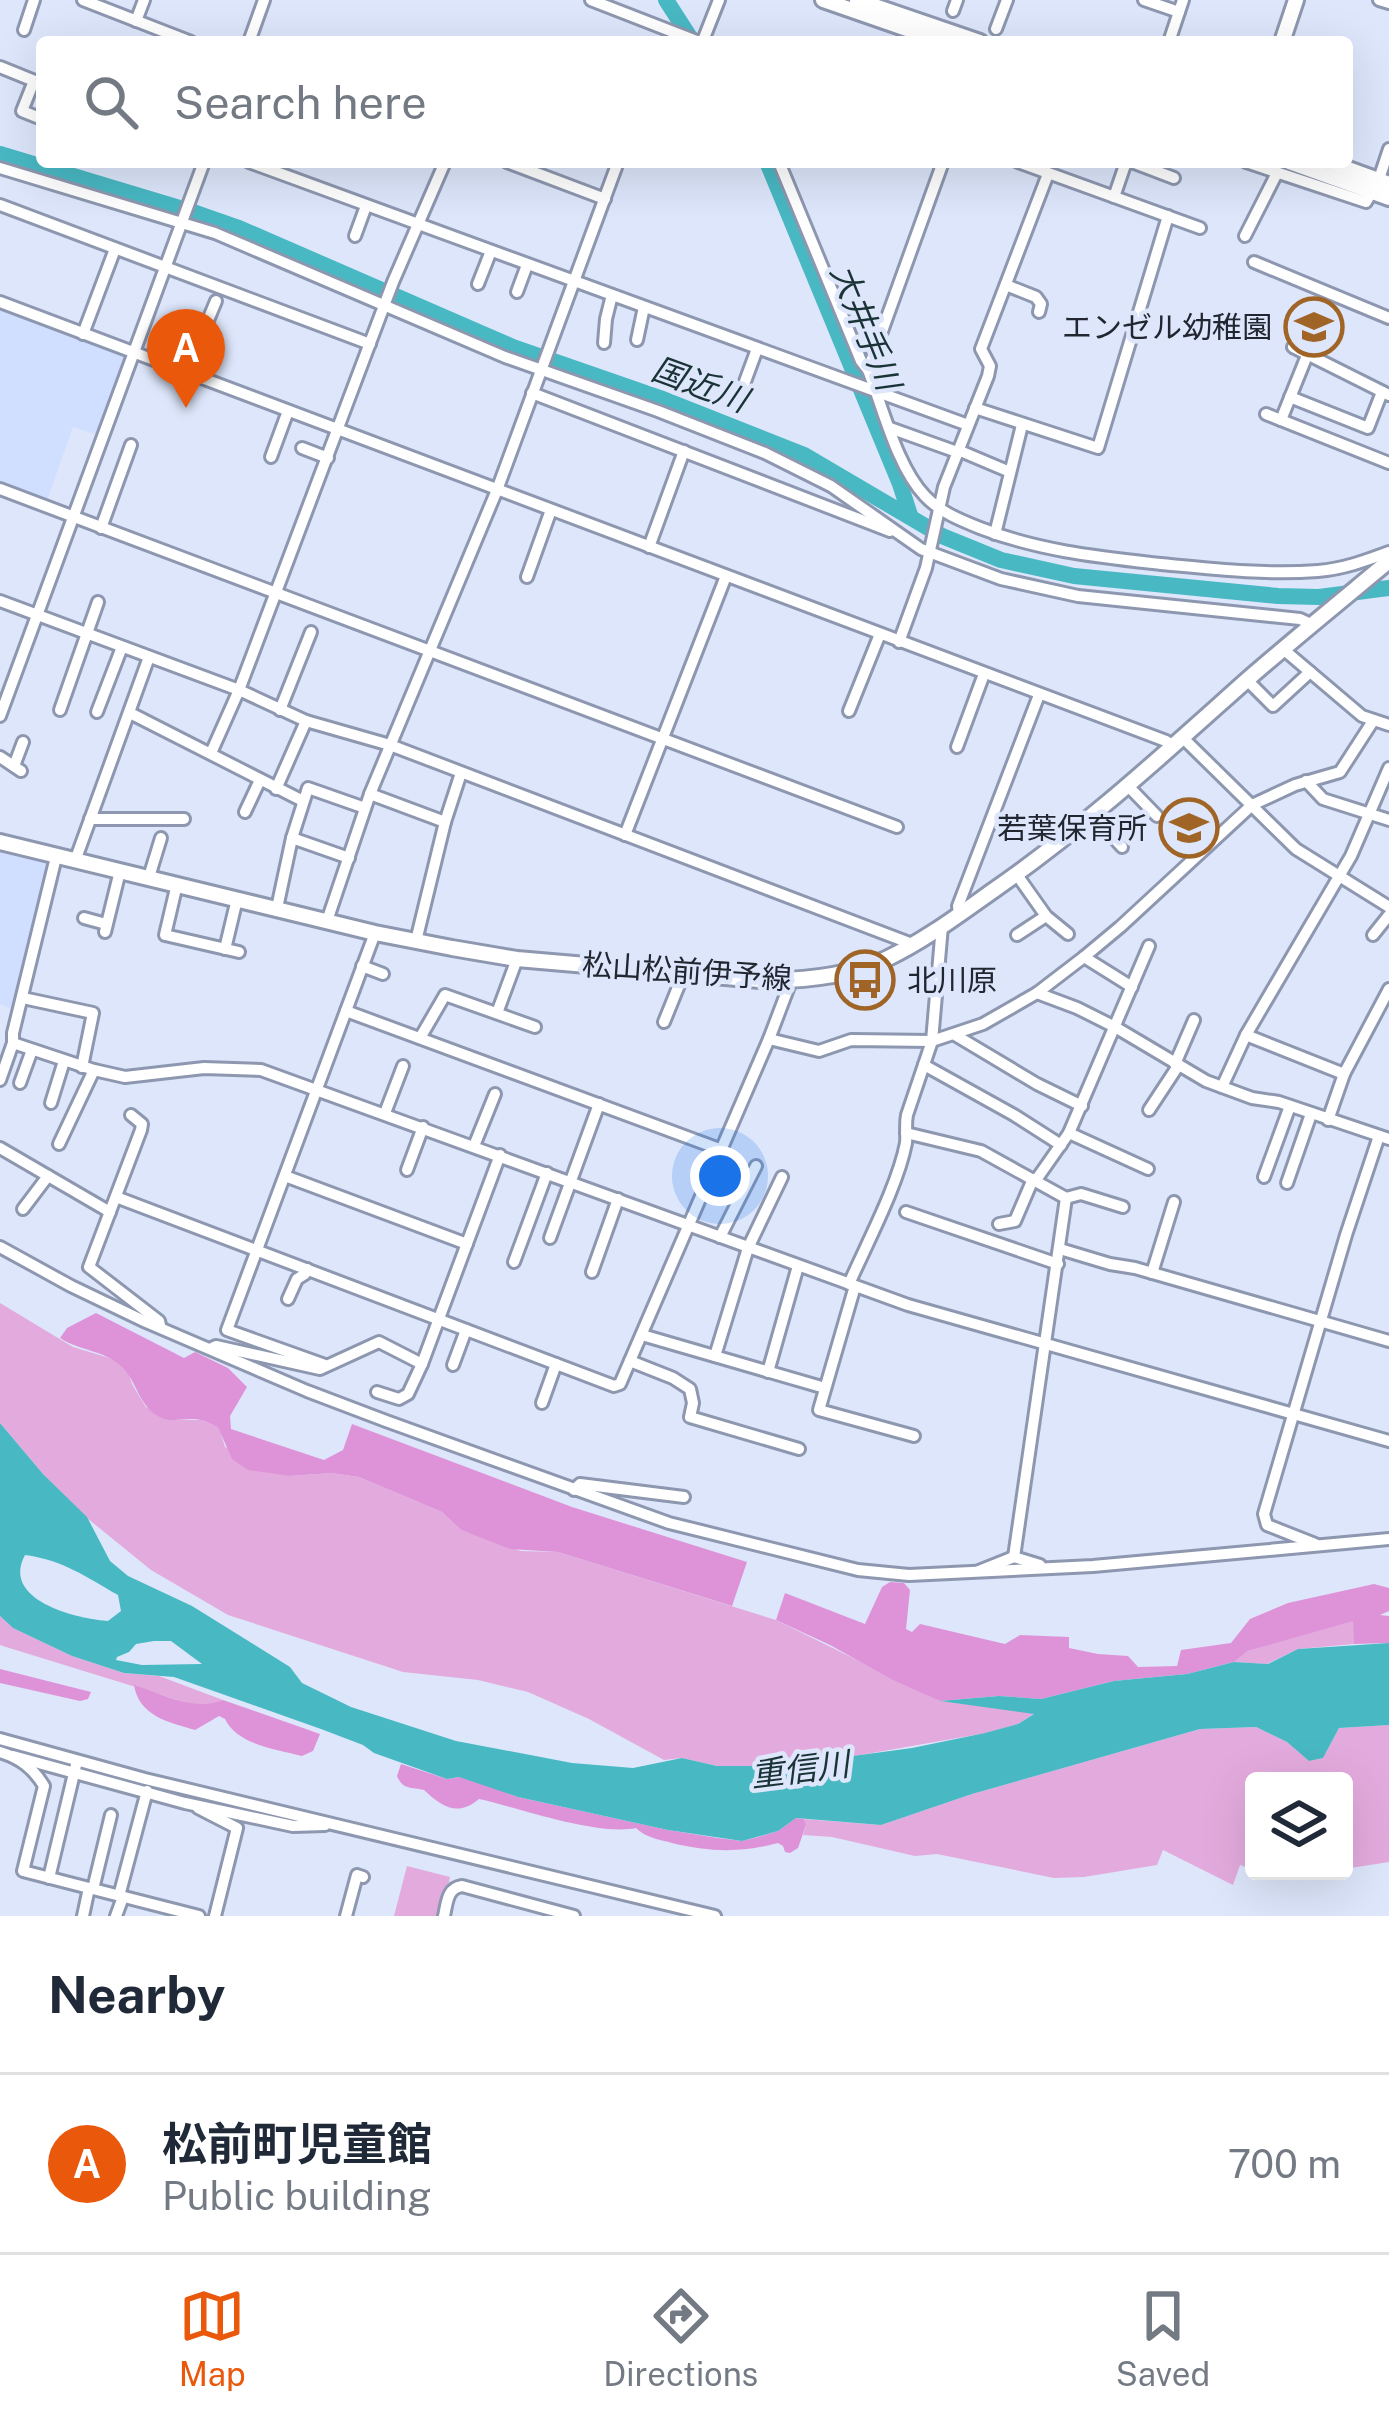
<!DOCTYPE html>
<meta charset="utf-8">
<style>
:root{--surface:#fff;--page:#f6f6f7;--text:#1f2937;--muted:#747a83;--line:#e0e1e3;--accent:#ea580c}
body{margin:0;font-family:"Public Sans","Noto Sans JP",sans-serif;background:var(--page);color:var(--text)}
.controls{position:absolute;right:36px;bottom:36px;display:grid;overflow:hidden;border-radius:12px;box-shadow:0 12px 48px #0002}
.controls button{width:108px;height:108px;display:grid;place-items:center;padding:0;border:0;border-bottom:3px solid var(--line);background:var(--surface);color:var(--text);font:60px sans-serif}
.you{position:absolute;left:720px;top:1176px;width:42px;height:42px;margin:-30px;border:9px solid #fff;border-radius:50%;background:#1a73e8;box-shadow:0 0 0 18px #1a73e833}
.badge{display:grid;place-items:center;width:78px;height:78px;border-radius:50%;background:var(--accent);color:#fff;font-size:39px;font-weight:700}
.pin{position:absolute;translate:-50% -99px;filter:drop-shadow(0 3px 6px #0008)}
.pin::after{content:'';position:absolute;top:63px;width:42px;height:36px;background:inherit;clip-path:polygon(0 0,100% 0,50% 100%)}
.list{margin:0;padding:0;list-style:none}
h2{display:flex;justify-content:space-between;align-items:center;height:156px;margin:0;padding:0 48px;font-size:51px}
h2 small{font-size:39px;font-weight:400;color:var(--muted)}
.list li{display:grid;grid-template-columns:78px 1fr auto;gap:36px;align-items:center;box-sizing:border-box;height:180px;padding:0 48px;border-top:3px solid var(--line)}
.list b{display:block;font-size:45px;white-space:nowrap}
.list p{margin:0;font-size:39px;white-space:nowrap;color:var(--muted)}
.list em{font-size:39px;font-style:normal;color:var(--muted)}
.icon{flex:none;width:66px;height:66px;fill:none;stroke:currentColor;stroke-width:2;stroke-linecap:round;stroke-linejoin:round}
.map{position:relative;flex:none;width:1389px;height:1916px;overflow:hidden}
.search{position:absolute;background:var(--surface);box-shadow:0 12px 48px #0002;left:36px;right:36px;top:36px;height:132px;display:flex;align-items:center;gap:30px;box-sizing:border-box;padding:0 42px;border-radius:12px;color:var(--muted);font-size:45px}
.sheet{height:336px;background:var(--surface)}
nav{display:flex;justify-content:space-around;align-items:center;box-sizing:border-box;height:168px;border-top:3px solid var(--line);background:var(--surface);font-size:33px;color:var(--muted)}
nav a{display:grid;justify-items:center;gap:6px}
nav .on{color:var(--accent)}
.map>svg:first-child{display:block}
.built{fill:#d0deff}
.green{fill:#e3abdd}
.forest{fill:#de93d8}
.water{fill:#48b8c3;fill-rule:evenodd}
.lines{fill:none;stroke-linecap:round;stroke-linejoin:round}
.river{stroke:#48b8c3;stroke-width:16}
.street-casing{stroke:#8d97af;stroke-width:16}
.secondary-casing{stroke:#8d97af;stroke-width:20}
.street{stroke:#fff;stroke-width:10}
.secondary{stroke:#fff;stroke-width:14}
.labels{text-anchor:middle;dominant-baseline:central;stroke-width:9;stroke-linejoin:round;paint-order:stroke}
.poi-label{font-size:30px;fill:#222630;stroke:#dde6fb;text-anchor:end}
.street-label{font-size:30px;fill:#222630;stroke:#dde6fb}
.water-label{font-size:33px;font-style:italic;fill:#1a3336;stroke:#dde6fb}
</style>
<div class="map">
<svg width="1389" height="1916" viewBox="0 0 1389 1916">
<rect width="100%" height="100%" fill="#dde6fb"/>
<!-- built -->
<g class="built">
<polygon points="0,307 128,354 101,436 73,427 46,503 0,486"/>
<polygon points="0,849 49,862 48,884 16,1011 0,1004"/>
</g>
<!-- green -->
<g class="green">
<polygon points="0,1303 73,1347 113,1359 128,1371 132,1384 146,1407 176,1420 202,1420 219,1427 225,1447 290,1476 331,1473 359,1477 442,1512 461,1530 521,1551 558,1552 776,1620 940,1701 1035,1713 1018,1724 986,1733 838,1759 780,1766 717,1766 682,1758 664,1760 589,1719 528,1692 478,1680 403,1672 228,1615 151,1570 87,1518 43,1474 0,1423"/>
<polygon points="0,1616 13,1628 72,1656 124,1673 159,1676 223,1700 216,1704 194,1705 6,1647 0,1645"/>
<polygon points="1354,1620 1354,1644 1298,1649 1267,1664 1234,1662 1248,1651"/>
<polygon points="1389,1725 1389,1862 1344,1869 1344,1781 1254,1781 1254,1870 1240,1865 1233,1885 1163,1850 1157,1865 1084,1877 1054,1878 937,1854 915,1856 832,1837 803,1835 806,1826 804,1819 881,1825 972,1794 1200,1729 1256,1727 1287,1742 1309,1761 1323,1758 1339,1728"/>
<polygon points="407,1866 450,1877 441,1916 394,1916"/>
</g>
<!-- forest -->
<g class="forest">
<path d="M 96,1313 L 184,1358 L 195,1352 L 228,1368 L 247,1387 L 230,1416 L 231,1429 L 324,1460 L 343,1450 L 352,1424 L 572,1507 L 747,1562 L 732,1606 L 558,1552 L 510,1549 L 461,1530 L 442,1512 L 359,1477 L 331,1473 L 290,1476 L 248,1470 L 232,1459 L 218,1427 C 215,1426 204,1420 201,1420 C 188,1417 174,1423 162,1418 C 139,1409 137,1380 121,1366 C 104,1350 79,1351 60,1338 L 67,1328 Z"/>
<polygon points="890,1582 904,1583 910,1590 906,1629 912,1632 920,1624 1005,1644 1020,1635 1069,1637 1069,1648 1098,1654 1128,1656 1138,1667 1177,1666 1181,1650 1231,1643 1250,1619 1288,1603 1374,1584 1389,1588 1389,1611 1380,1615 1389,1616 1389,1643 1354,1644 1353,1621 1248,1651 1234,1662 1187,1674 1114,1681 1041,1699 999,1696 940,1701 893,1680 830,1645 776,1620 785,1593 865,1624 882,1587"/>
<polygon points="0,1669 91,1692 88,1699 80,1701 0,1683"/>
<path d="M 134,1685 C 162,1694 195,1712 223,1700 L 320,1734 L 313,1751 L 302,1756 C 277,1749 237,1745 225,1719 L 219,1716 L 195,1730 C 168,1722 139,1716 134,1685 Z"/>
<path d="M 401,1764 L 447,1779 L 459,1777 L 474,1780 L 518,1797 L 668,1830 L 718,1838 L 742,1841 L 758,1837 L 778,1831 L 796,1818 L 804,1819 L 806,1825 L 798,1848 L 790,1853 L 785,1852 L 783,1846 L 778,1843 C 741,1853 709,1852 672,1843 C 658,1839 646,1838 636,1828 C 597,1836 520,1808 479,1799 C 458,1817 442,1807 424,1790 C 411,1787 403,1790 397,1776 Z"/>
</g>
<!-- water -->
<path class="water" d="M 0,1423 L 43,1474 L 87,1517 L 110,1561 L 128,1576 L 192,1606 L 290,1667 L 302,1683 L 351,1707 L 456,1741 L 572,1763 L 633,1768 L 682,1758 L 717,1766 L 779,1766 L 912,1748 L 985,1733 L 1018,1724 L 1034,1714 L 940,1701 L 999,1696 L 1041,1699 L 1114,1681 L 1187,1674 L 1234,1662 L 1268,1664 L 1298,1649 L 1389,1643 L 1389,1725 L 1339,1728 L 1323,1758 L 1309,1761 L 1287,1742 L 1256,1727 L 1200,1729 L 972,1794 L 881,1825 L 796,1818 L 778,1831 L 742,1841 L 668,1830 L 518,1797 L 459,1777 L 447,1779 L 374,1753 L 363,1745 L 321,1729 L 174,1677 L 124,1673 L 72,1656 L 13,1628 L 0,1616 ZM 25,1555 C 63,1560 86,1577 118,1595 L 121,1611 L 108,1621 C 79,1619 0,1601 25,1555 ZM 154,1641 L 171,1641 L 202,1664 L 142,1665 L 116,1660 L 117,1657 L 129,1652 L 136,1644 Z"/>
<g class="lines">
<!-- river -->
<g class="river">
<polyline points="666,0 693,42"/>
<polyline points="0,154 196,213 239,228 513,347 660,398 804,455 942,536 1001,560 1074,576 1278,596 1319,597 1389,588"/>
<polyline points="767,162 900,484 910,515"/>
</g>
<defs>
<g id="street">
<polyline points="83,0 191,42"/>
<polyline points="591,0 699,42"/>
<polyline points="1144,0 1179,12"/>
<polyline points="1379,0 1389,3"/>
<polyline points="953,11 957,0"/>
<polyline points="136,21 144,0"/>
<polyline points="996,29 1007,0"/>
<polyline points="24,30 34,0"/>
<polyline points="249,42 264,0"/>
<polyline points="706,42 704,38 719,0"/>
<polyline points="1169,42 1183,0"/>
<polyline points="0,67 42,84"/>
<polyline points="34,81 22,111 42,119"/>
<polyline points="249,162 968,425"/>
<polyline points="507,162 605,199"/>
<polyline points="779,162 861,361 868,370"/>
<path d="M 943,162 L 868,370 C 883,408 897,467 925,496 C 940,512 960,520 980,528 C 1039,551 1099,557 1161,564 C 1213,569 1265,575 1318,571 C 1343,569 1365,561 1389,552"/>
<polyline points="1018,162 1200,228"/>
<polyline points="1132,162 1174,178"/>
<polyline points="1246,162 1366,202 1379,179 1389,149"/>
<polyline points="0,168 215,233 505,357 658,411 765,453 831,486 921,549 1001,579 1078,596 1300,619 1313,625"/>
<polyline points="1114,197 1126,162"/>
<polyline points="0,205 370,344"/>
<polyline points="355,236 366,206"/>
<polyline points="1245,236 1277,173"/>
<polyline points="1254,262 1389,318"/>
<polyline points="478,284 491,251"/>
<polyline points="1006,285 1036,297 1041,304 1039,312"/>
<polyline points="517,292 527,265"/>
<polyline points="0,302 1166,741 1174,746"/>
<polyline points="83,334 115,249"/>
<polyline points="637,340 644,307"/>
<polyline points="604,343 606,319 612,295"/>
<polyline points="1293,347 1389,395"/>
<polyline points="185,372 194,345 199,342 216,301"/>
<polyline points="743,387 757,349"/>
<polyline points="532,393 890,531"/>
<polyline points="1290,397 1368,428 1382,392"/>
<polyline points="975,408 1098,448 1168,216"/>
<polyline points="1266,414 1389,463"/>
<polyline points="1281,420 1308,353"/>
<polyline points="890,428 957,452"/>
<polyline points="302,448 328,458"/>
<polyline points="958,450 1010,472"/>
<polyline points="271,457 288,411"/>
<polyline points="0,489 897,827"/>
<polyline points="101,528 131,445"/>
<polyline points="995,534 1022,425"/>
<polyline points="649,547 684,451"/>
<polyline points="527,577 551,510"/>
<polyline points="0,601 239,690 306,721 390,745 912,944"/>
<polyline points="899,642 926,568 944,487 988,376 990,366 981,349 1048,174"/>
<polyline points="1283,649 1362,716 1389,725"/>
<polyline points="1247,680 1273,706 1310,672"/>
<polyline points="60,710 98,602"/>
<polyline points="280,710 311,632"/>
<polyline points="849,711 880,634"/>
<polyline points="97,712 122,647"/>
<polyline points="130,713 303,801"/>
<polyline points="0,716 204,162"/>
<polyline points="1183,738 1296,849 1389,907"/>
<polyline points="957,747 984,674"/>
<polyline points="211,753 239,690 393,282 445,162"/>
<polyline points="0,757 21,771"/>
<polyline points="14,766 23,742"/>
<polyline points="1306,781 1323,799 1389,820"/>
<polyline points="1128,786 1157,816"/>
<polyline points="276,789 306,721"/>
<polyline points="370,794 445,822"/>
<polyline points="245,812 260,780"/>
<polyline points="1093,815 1122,847"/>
<polyline points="90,819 184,819"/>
<polyline points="625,835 726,576"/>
<polyline points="292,838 349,858"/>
<polyline points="75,861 149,657"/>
<polyline points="1017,875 1046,916 1068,934"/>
<polyline points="149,877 161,838"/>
<polyline points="177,884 165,935 239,952"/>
<polyline points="277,908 292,838 308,788 365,808"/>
<polyline points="959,914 958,906 1039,695"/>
<polyline points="84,918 106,924"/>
<polyline points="327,921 370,794 497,490 618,162"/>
<polyline points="105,932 120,871"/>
<polyline points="1017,935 1046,916"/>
<polyline points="1373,935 1389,915"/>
<polyline points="416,941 445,822 461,773"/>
<polyline points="225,949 237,899"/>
<polyline points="1084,957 1132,987"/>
<polyline points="362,966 383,974"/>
<polyline points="1037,993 1077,1008 1115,1027 1206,1081 1252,1098 1279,1102 1389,1139"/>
<polyline points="23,998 93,1013 82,1067"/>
<polyline points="346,1011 722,1150"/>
<polyline points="497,1013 517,959"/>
<polyline points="664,1022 679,985 680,973"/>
<polyline points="955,1035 1037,1084 1082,1106"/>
<polyline points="1246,1035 1344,1074"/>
<polyline points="420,1038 445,995 535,1027"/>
<polyline points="769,1039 819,1051 851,1040 932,1041 983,1024 1037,993 1084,957 1120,927 1252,805 1295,785 1340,772 1373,721"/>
<polyline points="13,1043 94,1070 125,1077 204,1068 261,1070 908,1305 1389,1441"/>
<polyline points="1175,1064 1194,1020"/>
<polyline points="924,1065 1014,1115 1061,1145"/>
<polyline points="0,1080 13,1043 13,1033 56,857"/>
<polyline points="20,1083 32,1050"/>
<polyline points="1222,1087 1246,1035 1351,856 1389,768"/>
<polyline points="51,1103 64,1061"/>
<polyline points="1149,1110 1178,1066"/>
<polyline points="385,1113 403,1066"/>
<polyline points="131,1115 142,1124 141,1130 89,1267 159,1321 160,1325"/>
<polyline points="1328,1120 1344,1074 1389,989"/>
<polyline points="906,1133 981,1151 1066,1198 1014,1557"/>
<polyline points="1069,1133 1148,1169"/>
<polyline points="59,1144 94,1070"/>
<polyline points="474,1146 495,1094"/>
<polyline points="0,1148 110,1212"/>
<polyline points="407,1170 423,1127"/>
<polyline points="285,1176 467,1244"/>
<polyline points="1264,1177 1290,1106"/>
<polyline points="1036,1180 1069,1133 1149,946"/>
<polyline points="1287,1183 1311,1114"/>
<polyline points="116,1197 614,1386 620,1384 769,1039 791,981"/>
<polyline points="1066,1198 1081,1194 1123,1207"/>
<polyline points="23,1209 48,1176"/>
<polyline points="906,1212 1058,1264"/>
<polyline points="999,1224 1015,1221 1033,1179"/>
<polyline points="720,1237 756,1166"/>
<polyline points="550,1238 599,1104"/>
<polyline points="0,1247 71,1286 146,1322 307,1391 386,1421 669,1523 858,1570 909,1575 1093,1566 1389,1539"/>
<polyline points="1060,1249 1110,1264 1135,1268 1389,1341"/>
<polyline points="514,1262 547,1173"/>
<polyline points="592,1272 618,1199"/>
<polyline points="1152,1273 1174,1202"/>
<path d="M 849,1284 C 867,1243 898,1185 906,1143 C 907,1133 905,1125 907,1115 L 932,1041 L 942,926"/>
<polyline points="855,1286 819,1410 914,1436"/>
<polyline points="288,1299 297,1279 305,1274 307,1269"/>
<polyline points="642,1335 825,1388"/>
<polyline points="212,1348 216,1346 320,1369 379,1342 422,1364"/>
<polyline points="715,1356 748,1248 782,1177"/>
<polyline points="630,1361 673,1378 690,1389 693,1403 690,1417 799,1449"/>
<polyline points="325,1365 227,1330 375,933"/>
<polyline points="453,1365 466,1330"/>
<polyline points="768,1372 798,1266"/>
<polyline points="377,1392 399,1399 408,1394 422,1364 500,1155"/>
<polyline points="542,1403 556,1364"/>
<polyline points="574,1490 580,1484 684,1497"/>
<polyline points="1315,1544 1267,1525 1264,1514 1346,1235 1379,1136"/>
<polyline points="979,1571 1014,1557 1040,1565"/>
<polyline points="0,1739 145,1779 715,1916"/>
<path d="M 0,1752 C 20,1758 33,1768 44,1786 L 23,1871 L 89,1888 L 83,1916"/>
<polyline points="13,1756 185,1803 293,1826 325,1825"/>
<polyline points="198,1808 237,1828 215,1916"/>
<polyline points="49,1878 76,1765"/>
<polyline points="89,1888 199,1916"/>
<polyline points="93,1889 111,1815"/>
<polyline points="119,1896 147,1791"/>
<polyline points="116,1916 123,1897"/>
<polyline points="346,1916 357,1875 363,1877"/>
<path d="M 444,1916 C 447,1903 447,1888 462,1886 L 574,1916"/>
</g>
<g id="secondary">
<polyline points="823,0 944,42"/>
<polyline points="857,0 980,42"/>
<polyline points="1282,42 1296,0"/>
<polyline points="1289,162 1389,198"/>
<polyline points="1329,162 1389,184"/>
<path d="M 0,842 L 375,933 L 452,948 L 517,959 L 760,980 C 803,981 846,977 886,959 C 924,941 960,914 994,890 C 1085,827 1166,752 1248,679 C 1294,639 1342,600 1389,561"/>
</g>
</defs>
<!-- street casing -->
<use href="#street" class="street-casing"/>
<!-- secondary casing -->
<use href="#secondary" class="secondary-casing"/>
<!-- street -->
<use href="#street" class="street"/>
<!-- secondary -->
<use href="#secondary" class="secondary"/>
</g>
<!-- icons -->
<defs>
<symbol id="school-ring" viewBox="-11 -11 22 22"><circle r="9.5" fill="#dde6fb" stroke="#a06526" stroke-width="1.5"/><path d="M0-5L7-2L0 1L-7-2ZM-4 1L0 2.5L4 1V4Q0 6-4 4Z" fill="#a06526"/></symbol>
<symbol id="bus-ring" viewBox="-11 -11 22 22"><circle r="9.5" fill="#dde6fb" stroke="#a06526" stroke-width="1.5"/><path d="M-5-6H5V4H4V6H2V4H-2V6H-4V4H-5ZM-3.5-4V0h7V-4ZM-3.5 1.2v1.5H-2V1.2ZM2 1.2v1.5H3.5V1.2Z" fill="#a06526"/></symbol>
</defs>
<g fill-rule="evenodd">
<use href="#school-ring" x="1281" y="294" width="66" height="66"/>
<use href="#school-ring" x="1156" y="795" width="66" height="66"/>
<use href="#bus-ring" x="832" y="947" width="66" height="66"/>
</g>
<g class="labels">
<!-- poi labels -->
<g class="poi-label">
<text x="1272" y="327">エンゼル幼稚園</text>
<text x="1147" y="828">若葉保育所</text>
<text x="907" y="980" text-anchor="start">北川原</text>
</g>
<!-- street labels -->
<g class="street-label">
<text transform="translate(687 971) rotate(4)">松山松前伊予線</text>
</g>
<!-- water labels -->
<g class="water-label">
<text transform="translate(866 327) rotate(68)">大井手川</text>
<text transform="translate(700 384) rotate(20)">国近川</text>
<text transform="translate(800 1769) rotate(-7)">重信川</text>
</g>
</g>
</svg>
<div class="controls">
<button><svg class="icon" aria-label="layers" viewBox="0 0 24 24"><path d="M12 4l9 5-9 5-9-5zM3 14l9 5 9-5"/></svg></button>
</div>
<div class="you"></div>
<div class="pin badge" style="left:186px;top:408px">A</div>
<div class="search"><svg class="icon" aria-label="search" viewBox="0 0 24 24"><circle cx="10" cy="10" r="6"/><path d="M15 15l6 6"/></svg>Search here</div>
</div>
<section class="sheet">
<h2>Nearby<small></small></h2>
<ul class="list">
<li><span class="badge">A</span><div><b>松前町児童館</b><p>Public building</p></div><em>700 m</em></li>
</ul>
</section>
<nav>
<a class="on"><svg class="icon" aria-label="map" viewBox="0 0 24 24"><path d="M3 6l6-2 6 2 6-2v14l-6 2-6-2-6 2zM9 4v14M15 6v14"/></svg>Map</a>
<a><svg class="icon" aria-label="directions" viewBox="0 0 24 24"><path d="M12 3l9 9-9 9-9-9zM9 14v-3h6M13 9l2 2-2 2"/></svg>Directions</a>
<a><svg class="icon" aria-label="saved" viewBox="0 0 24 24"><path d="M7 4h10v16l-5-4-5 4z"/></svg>Saved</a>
</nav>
